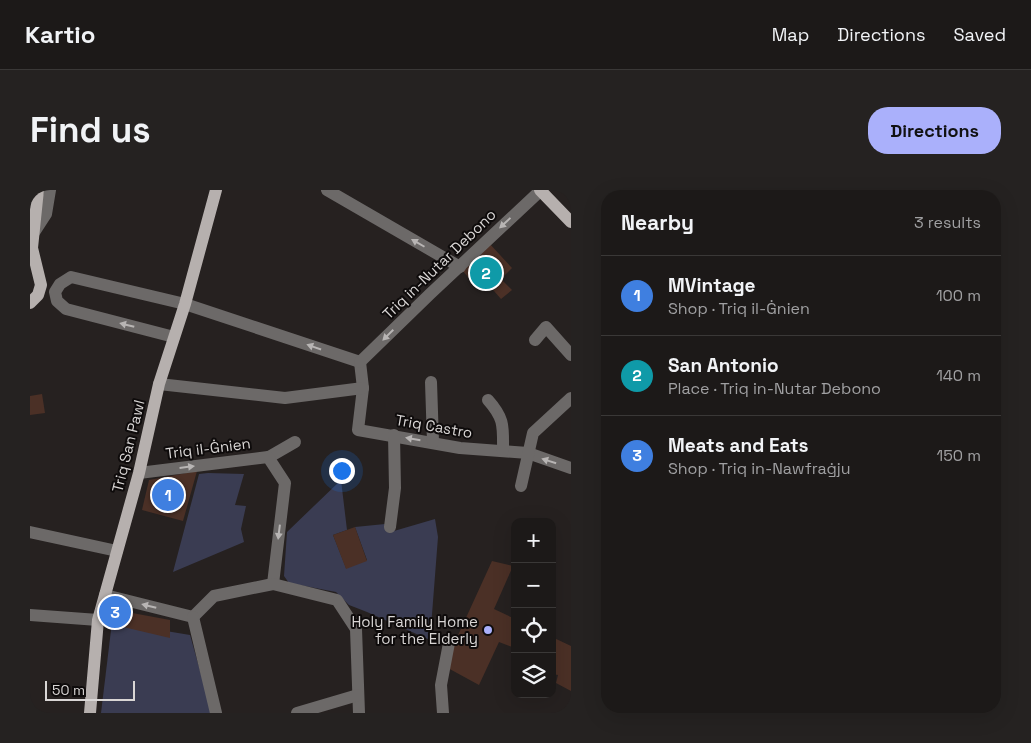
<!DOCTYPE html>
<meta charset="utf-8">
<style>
:root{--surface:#1c1918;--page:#252221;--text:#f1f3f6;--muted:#a0a0a2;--line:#3a3837;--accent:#aab0fb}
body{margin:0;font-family:"Space Grotesk",sans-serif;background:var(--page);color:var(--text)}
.controls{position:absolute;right:15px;bottom:15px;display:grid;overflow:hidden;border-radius:10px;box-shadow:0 5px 20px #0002}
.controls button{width:45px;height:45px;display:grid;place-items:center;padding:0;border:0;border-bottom:1px solid var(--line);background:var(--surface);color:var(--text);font:25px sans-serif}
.scale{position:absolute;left:15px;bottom:12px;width:90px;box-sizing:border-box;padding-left:5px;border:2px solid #d9d6d5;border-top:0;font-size:14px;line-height:18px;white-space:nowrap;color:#d9d6d5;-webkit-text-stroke:4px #0e0b0b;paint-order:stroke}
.you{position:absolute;left:311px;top:280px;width:18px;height:18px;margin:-12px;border:4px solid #fff;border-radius:50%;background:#1a73e8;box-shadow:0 0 0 8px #1a73e833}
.badge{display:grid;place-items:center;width:32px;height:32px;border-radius:50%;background:var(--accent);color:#fff;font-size:16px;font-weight:700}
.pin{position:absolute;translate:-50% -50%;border:2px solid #fff;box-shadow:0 1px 5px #0006}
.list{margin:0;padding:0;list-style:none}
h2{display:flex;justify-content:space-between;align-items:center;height:65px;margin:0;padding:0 20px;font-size:21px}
h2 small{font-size:16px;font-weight:400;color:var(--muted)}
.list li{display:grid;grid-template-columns:32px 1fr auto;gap:15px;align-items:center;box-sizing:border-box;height:80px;padding:0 20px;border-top:1px solid var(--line)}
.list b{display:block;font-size:19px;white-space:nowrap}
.list p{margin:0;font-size:16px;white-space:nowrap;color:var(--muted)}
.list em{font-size:16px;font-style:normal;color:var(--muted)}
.icon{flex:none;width:28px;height:28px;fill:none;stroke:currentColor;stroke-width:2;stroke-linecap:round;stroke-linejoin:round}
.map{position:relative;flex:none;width:541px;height:523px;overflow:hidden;border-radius:20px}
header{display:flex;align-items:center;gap:30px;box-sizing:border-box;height:70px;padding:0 25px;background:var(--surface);border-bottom:1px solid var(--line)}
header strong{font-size:24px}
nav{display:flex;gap:28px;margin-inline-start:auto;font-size:18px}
.intro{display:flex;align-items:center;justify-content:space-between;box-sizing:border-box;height:120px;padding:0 30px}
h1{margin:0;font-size:35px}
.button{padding:12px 22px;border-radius:20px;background:var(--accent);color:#111;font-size:18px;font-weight:700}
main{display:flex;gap:30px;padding:0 30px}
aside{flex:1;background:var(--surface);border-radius:20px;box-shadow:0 5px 20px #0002}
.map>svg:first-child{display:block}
.green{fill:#3a3c52}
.building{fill:#4b3026}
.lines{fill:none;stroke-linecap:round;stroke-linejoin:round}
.minor{stroke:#6c6968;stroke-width:12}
.major{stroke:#b6b0ae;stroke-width:12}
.oneway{fill:#b8b5b4}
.poi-dot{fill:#aab0fb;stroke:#0e0b0b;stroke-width:2}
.labels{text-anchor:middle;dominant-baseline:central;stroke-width:4;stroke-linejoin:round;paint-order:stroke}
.street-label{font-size:15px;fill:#d9d6d5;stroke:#0e0b0b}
.poi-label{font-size:15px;fill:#d9d6d5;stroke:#0e0b0b;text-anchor:end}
</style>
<header>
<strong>Kartio</strong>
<nav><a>Map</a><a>Directions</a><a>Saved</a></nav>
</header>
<div class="intro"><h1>Find us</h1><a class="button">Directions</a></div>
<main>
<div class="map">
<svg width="541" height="523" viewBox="0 0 541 523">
<rect width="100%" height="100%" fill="#262120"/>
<!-- green -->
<g class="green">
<polygon points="178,283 214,284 205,315 216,316 211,339 214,352 143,382 169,284"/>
<polygon points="311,290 317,340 303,345 316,378 337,370 325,337 365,333 364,341 405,329 408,347 400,450 337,422 319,415 306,402 259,393 254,386 257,342"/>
<polygon points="82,432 160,445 182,523 71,523"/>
</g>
<!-- building -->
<g class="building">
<polygon points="459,53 482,78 471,89 482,100 471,109 451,86 443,93 432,80"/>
<polygon points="12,204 15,223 0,225 0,206"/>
<polygon points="167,281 153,331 112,320 119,290"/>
<polygon points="325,337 337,371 316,379 303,345"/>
<polygon points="462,371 483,376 464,419 485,429 485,458 469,452 449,495 416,477 424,454"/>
<polygon points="97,422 140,430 140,448 89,436"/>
<polygon points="522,447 541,456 541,501 526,493 528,485 522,484 525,475 522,473"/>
</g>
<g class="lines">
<!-- minor -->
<g class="minor">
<polyline points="297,0 430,77"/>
<polyline points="3,44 16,24 20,0"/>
<polyline points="144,147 36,119 27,111 25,102 30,94 41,87 155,114 330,172"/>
<polyline points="505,150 516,137 541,165"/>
<polyline points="330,172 333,198 328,240 430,258 498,263 541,278"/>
<polyline points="330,172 400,104 511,0"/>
<polyline points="401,192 403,252"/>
<polyline points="129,194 255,208 333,198"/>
<path d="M 458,210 C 475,229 473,237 473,261"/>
<polyline points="239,267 265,252"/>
<polyline points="109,283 238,267 255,293 243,394"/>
<polyline points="491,296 503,243 541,208"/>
<polyline points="360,337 365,298 364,245"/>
<polyline points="0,342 87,361"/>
<polyline points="75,405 163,427"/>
<polyline points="0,425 68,430"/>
<polyline points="163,427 184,406 243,394 307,410 326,439 329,523"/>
<polyline points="163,427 186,523"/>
<polyline points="267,523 328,505"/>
<polyline points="413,523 411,495 419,453"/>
</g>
<!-- major -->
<g class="major">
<polyline points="510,0 541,32"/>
<polyline points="0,113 8,105 11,95 2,58 8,0"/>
<polyline points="60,523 68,430 109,283 129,194 155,114 186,0"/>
</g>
</g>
<!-- one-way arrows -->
<defs><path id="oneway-solid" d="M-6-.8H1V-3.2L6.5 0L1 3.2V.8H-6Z" transform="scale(1.25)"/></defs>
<g class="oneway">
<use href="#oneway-solid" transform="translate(475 33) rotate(137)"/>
<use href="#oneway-solid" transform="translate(388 53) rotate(-150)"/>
<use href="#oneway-solid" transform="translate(97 135) rotate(-166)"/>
<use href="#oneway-solid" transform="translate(358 145) rotate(135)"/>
<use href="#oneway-solid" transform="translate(284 157) rotate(-161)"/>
<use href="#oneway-solid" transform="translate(383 249) rotate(-170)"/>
<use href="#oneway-solid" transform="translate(519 271) rotate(-162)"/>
<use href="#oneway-solid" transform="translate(157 277) rotate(-7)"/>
<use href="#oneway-solid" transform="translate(249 342) rotate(97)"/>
<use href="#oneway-solid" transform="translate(119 416) rotate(-166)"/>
</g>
<!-- markers -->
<circle class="poi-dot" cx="458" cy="440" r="5"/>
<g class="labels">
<!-- street labels -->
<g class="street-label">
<text transform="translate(409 74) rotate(-44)">Triq in-Nutar Debono</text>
<text transform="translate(404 236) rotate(10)">Triq Castro</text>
<text transform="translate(98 256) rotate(-76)">Triq San Pawl</text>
<text transform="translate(178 258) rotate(-7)">Triq il-Ġnien</text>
</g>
<!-- poi labels -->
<g class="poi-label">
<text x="448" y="431">Holy Family Home<tspan x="448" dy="17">for the Elderly</tspan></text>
</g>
</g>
</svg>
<div class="controls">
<button>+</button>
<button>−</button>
<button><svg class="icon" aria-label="locate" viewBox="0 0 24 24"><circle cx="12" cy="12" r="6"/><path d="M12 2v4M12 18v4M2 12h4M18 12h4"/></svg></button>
<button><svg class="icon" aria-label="layers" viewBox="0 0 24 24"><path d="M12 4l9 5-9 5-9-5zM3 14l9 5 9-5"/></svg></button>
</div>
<div class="scale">50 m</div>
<div class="you"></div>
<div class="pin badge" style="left:138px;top:305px;background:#3f7fe0">1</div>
<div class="pin badge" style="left:456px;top:83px;background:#0f9aa8">2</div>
<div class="pin badge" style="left:85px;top:422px;background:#3f7fe0">3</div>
</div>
<aside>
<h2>Nearby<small>3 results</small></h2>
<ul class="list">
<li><span class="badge" style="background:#3f7fe0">1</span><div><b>MVintage</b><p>Shop · Triq il-Ġnien</p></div><em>100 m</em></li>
<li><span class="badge" style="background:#0f9aa8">2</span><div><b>San Antonio</b><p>Place · Triq in-Nutar Debono</p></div><em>140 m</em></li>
<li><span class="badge" style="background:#3f7fe0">3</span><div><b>Meats and Eats</b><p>Shop · Triq in-Nawfraġju</p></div><em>150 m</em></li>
</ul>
</aside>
</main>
